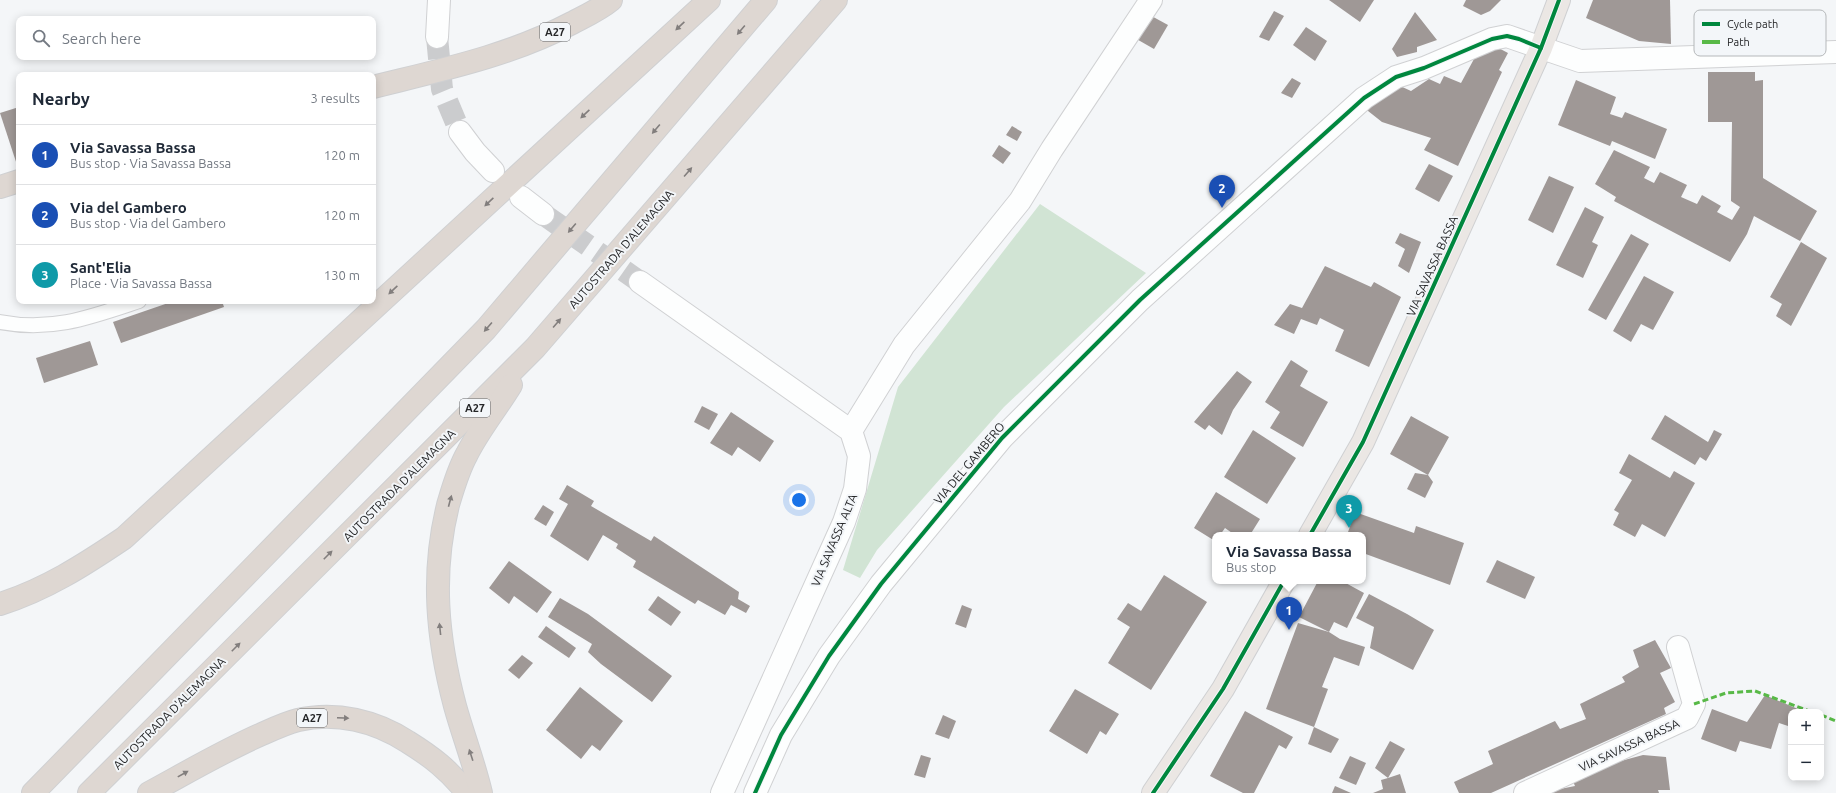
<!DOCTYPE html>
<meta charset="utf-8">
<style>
:root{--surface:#fff;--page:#f6f6f7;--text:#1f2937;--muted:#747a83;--line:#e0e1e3;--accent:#6d6f71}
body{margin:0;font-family:Ubuntu,sans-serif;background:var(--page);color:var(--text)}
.controls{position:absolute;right:12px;bottom:12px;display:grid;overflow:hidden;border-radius:8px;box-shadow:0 2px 10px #0003}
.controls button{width:36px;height:36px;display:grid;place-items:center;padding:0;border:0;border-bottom:1px solid var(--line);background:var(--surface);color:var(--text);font:20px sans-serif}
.you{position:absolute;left:799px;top:500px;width:14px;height:14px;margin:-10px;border:3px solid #fff;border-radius:50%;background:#1a73e8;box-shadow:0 0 0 6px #1a73e833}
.badge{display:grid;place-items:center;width:26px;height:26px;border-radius:50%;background:var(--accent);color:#fff;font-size:13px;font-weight:700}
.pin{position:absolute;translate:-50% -33px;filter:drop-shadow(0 1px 2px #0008)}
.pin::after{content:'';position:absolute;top:21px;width:14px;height:12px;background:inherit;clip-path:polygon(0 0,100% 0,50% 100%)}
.popup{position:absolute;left:1212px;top:532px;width:154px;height:52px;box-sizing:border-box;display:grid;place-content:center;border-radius:8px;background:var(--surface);filter:drop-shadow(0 1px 3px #0005);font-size:13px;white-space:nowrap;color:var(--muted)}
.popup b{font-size:15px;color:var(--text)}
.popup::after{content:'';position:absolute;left:50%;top:100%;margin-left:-8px;border:8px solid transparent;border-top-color:var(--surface)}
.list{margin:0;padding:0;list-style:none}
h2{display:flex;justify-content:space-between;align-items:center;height:52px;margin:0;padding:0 16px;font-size:17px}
h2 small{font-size:13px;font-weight:400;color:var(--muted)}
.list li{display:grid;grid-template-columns:26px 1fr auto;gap:12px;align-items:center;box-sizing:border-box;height:60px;padding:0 16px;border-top:1px solid var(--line)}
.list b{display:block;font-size:15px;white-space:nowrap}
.list p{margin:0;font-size:13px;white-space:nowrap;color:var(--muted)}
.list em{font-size:13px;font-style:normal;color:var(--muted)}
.icon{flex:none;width:22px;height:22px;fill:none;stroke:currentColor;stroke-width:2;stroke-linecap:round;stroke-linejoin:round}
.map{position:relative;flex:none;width:1836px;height:793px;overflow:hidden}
.search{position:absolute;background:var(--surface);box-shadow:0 2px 10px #0003;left:16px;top:16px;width:360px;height:44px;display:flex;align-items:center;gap:10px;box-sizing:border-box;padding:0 14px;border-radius:8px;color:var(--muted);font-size:15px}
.panel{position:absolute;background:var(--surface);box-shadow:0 2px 10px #0003;left:16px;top:72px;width:360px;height:232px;border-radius:8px}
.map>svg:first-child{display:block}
.green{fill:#d1e4d4}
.building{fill:#9f9896}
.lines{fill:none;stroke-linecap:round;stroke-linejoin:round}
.street-tunnel{stroke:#cbccce;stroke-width:22;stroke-dasharray:22 11;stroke-linecap:butt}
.lane-casing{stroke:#d0d1d3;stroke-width:16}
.street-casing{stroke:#d0d1d3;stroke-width:24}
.primary-casing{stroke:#cfd0d2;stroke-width:24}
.highway-casing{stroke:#cfd0d2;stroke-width:24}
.lane{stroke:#fdfefe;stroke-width:14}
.street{stroke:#fdfefe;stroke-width:22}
.primary{stroke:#ebe7e4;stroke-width:22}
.highway{stroke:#ded7d2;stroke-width:22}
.quiet{stroke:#58b947;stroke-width:3;stroke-dasharray:6 3;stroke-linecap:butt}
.cycleway-casing{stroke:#f3f6f9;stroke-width:6}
.cycleway{stroke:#00873e;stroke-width:4}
.oneway{fill:#827e7d}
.labels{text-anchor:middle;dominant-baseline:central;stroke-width:4;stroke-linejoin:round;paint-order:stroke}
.shield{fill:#f3f6f9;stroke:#636467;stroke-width:1}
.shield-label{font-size:11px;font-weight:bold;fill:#252628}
.street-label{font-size:12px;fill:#252628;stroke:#f3f6f9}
.key{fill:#f3f6f9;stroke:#b5b8ba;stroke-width:1}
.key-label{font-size:11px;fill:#252628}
</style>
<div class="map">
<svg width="1836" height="793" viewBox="0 0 1836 793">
<rect width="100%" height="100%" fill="#f4f6f8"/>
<!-- green -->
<polygon class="green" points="1040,204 1146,273 1004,407 877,550 860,578 843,570 898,387"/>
<!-- building -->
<g class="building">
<polygon points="1329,0 1374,0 1360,22"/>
<polygon points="1466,0 1501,0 1490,11 1481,15 1463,6"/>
<polygon points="1593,0 1670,0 1671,44 1639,41 1586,18"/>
<polygon points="1274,11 1284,16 1269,41 1259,37"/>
<polygon points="1415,12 1437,40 1417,47 1417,52 1397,57 1392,49"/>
<polygon points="1146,13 1168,25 1154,49 1133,37"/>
<polygon points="1306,27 1327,41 1315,61 1293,45"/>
<polygon points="1491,44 1508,53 1499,70 1502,72 1458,166 1424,150 1431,138 1382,122 1363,107 1387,89 1396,91 1398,85 1411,91 1429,79 1440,84 1444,76 1461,83 1474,59"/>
<polygon points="1708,72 1755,72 1755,81 1763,80 1763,178 1817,211 1800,241 1754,216 1747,234 1730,262 1614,201 1616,197 1595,184 1614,150 1650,167 1644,178 1654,183 1660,172 1687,185 1681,197 1697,204 1702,195 1721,206 1717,212 1732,220 1740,207 1731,201 1732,122 1708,122"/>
<polygon points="1292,78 1301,83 1292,98 1281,93"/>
<polygon points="1576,80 1616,97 1610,114 1622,118 1625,112 1667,129 1655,159 1612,141 1610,146 1558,125"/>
<polygon points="19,107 19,171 0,113"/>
<polygon points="1012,126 1022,132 1017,141 1006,135"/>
<polygon points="999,145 1011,153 1003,164 992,156"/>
<polygon points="1429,164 1453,176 1439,202 1415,189"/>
<polygon points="1549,176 1574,187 1553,233 1528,220"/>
<polygon points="1585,207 1604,217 1592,242 1598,245 1583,278 1556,265"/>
<polygon points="1400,233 1421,242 1409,273 1398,266 1405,249 1395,243"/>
<polygon points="1631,234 1649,244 1606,320 1588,310"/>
<polygon points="1801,242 1827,258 1791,326 1776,316 1782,304 1770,297"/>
<polygon points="1325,266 1371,287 1374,282 1401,297 1369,367 1335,351 1344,330 1320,318 1317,325 1301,319 1294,334 1274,325 1290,304 1302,308"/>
<polygon points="1644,276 1674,292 1653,330 1641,324 1631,342 1613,331"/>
<polygon points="174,301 222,301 224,307 121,343 113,322"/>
<polygon points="90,341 98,365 44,383 36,358"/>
<polygon points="1291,360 1308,371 1300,386 1328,402 1303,447 1270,428 1280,412 1265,402"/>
<polygon points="1237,371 1252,382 1233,410 1222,435 1209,425 1205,430 1194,422"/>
<polygon points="702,406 718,414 709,430 694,422"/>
<polygon points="731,412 774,441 760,462 738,447 732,456 710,443"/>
<polygon points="1665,415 1708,442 1714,430 1722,434 1706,461 1700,457 1695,465 1651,439"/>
<polygon points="1411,416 1449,437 1428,475 1433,482 1425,498 1407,489 1415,473 1428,475 1390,454"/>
<polygon points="1253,430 1296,458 1267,504 1224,477"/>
<polygon points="1629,454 1670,478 1674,471 1695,483 1665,537 1642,524 1635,537 1613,525 1619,513 1614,510 1632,480 1619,473"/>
<polygon points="567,485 594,501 591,506 651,541 654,536 739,592 738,599 750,606 746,613 731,605 725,615 698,600 695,604 633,567 636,561 616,548 618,544 603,535 588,561 550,536 568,504 559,499"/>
<polygon points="1216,492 1260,519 1250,535 1235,535 1225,528 1220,535 1215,535 1215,541 1194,528"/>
<polygon points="543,505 554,512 546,526 534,519"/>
<polygon points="1355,512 1414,533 1416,526 1464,543 1450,585 1363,553 1363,535 1347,535"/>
<polygon points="1497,560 1535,577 1525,599 1486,582"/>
<polygon points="509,561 552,592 537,613 514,596 509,604 489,588"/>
<polygon points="1164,575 1207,602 1151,690 1108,663 1130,627 1117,619 1128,603 1141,611"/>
<polygon points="1318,581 1342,581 1364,593 1347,628 1334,622 1329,632 1299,617"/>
<polygon points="1369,594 1407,614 1434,630 1413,670 1370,648 1374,627 1356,618"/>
<polygon points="658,596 681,612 671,626 648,610"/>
<polygon points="560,598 588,614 672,676 652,702 601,664 588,652 592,644 548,617"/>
<polygon points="962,605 972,609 966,628 955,624"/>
<polygon points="1298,623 1329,632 1340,639 1365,647 1359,666 1334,657 1322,687 1328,689 1314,727 1266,709"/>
<polygon points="546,626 576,648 569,658 538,637"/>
<polygon points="1655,640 1671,668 1660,673 1675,702 1664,708 1666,714 1491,793 1459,793 1454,782 1493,764 1488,751 1555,721 1560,729 1586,719 1580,704 1625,682 1622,677 1639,667 1633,650"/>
<polygon points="522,655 533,663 519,679 508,670"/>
<polygon points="580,687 623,721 600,751 592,745 581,759 546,730"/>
<polygon points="1075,689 1119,714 1106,735 1100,731 1087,754 1049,731"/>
<polygon points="1765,695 1805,712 1791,712 1791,727 1779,723 1771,749 1740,741 1736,752 1701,739 1712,709 1747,722"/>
<polygon points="1245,711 1293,737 1286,749 1279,745 1254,793 1243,793 1210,776"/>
<polygon points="943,715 956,721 949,739 935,734"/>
<polygon points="1314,727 1339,739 1331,753 1308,744"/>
<polygon points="1390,741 1405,749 1388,778 1400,774 1406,793 1373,793 1383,789 1381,780 1388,778 1375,768"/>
<polygon points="921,755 931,758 925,778 914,775"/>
<polygon points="1643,755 1666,757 1670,790 1658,790 1659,793 1540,793 1575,786 1572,779 1591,769"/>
<polygon points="1350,756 1366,763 1356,785 1339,778"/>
<polygon points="1335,786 1351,793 1332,793"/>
</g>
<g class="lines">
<!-- street-tunnel -->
<g class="street-tunnel">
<polyline points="437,37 442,89 460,132"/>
<polyline points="543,214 640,282"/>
</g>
<defs>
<path id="lane" d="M 0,322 C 52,332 91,317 139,301"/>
<g id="street">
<polyline points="437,37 439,0"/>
<polyline points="460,132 475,152 493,171"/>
<polyline points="521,197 543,214"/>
<polyline points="640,282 851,431 859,456 855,489 844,522 722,793"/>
<polyline points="851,431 904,345 1020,201 1052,149 1151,0"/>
<polyline points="755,793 781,735 829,656 881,584 1002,438 1140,300 1364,98 1396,77 1424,68 1492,39 1507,36 1580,61 1836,52"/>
<polyline points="1525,793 1687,718 1694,704 1678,647"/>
</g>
<g id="primary">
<polyline points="1310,535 1363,442 1541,48 1559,0"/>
<polyline points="1153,793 1223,689 1284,581"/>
</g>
<g id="highway">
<path d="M 373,87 C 441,70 509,56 572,23 C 585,16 599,10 611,0"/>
<polyline points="0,187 19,181"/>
<path d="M 0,604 C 45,590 84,565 124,538 L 709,0"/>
<polyline points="33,793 486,329 766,0"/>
<polyline points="89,793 535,348 836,0"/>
<path d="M 149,793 C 186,773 223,751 262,734 C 273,729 286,723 298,720 C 336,711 376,721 408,742 C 432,757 449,770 467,793"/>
<path d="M 481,793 C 474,763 463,735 455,706 C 437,638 431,574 448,505 C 453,488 458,470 467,454 C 479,430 497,408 511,385"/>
</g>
</defs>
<!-- lane casing -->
<use href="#lane" class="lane-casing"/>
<!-- street casing -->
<use href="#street" class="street-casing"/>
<!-- primary casing -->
<use href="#primary" class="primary-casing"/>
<!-- highway casing -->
<use href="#highway" class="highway-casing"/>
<!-- lane -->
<use href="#lane" class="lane"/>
<!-- street -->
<use href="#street" class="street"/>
<!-- primary -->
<use href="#primary" class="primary"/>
<!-- highway -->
<use href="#highway" class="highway"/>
<!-- quiet -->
<g class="quiet">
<polyline points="1694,704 1726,693 1755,691 1812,712"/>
<polyline points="1821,715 1836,721"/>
</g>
<defs>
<g id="cycleway">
<polyline points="1310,535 1363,442 1541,48 1559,0"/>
<polyline points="755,793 781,735 829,656 881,584 1002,438 1140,300 1364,98 1396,77 1424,68 1492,39 1507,36 1519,39 1541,48"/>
<polyline points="1153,793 1223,689 1284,581"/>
</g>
</defs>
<!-- cycleway casing -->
<use href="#cycleway" class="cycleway-casing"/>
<!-- cycleway -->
<use href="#cycleway" class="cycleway"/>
</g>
<!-- one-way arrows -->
<defs><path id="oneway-solid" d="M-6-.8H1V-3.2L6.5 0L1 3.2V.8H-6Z"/></defs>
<g class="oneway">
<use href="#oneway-solid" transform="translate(680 26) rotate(137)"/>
<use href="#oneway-solid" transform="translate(741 30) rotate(130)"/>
<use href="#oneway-solid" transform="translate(585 114) rotate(137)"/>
<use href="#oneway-solid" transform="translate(656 129) rotate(130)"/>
<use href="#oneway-solid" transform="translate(688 172) rotate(-49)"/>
<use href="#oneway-solid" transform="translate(489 202) rotate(137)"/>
<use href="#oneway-solid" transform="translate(572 228) rotate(130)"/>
<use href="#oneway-solid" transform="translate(393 290) rotate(137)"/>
<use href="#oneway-solid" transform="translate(557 323) rotate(-49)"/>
<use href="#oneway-solid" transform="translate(488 327) rotate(131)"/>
<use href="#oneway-solid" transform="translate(450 501) rotate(-75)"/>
<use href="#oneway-solid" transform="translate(328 555) rotate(-45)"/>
<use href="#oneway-solid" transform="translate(440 629) rotate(-96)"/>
<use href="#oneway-solid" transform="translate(236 647) rotate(-45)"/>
<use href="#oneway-solid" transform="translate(343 718) rotate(3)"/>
<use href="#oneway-solid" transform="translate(471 755) rotate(-108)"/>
<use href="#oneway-solid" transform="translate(183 774) rotate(-29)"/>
</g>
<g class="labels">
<!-- shield labels -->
<g class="shield">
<rect x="540" y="23" width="30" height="18" rx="3"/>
<rect x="460" y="399" width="30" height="18" rx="3"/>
<rect x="297" y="709" width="30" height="18" rx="3"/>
</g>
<g class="shield-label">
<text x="555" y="32">A27</text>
<text x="475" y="408">A27</text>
<text x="312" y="718">A27</text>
</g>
<!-- street labels -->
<g class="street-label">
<text transform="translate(621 249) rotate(-49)">AUTOSTRADA D'ALEMAGNA</text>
<text transform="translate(1432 266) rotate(-66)">VIA SAVASSA BASSA</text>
<text transform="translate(969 463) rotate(-50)">VIA DEL GAMBERO</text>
<text transform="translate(399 485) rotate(-45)">AUTOSTRADA D'ALEMAGNA</text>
<text transform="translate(834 540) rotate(-67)">VIA SAVASSA ALTA</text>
<text transform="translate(169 713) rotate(-45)">AUTOSTRADA D'ALEMAGNA</text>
<text transform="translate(1629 745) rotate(-25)">VIA SAVASSA BASSA</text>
</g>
</g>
<!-- legend -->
<rect x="1694" y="10" width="132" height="46" rx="6" class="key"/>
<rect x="1702" y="22" width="18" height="4" fill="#00873e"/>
<rect x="1702" y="40" width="18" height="4" fill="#58b947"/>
<g class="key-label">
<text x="1727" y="28">Cycle path</text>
<text x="1727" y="46">Path</text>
</g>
</svg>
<div class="controls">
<button>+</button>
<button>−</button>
</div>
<div class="you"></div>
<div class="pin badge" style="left:1289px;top:630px;background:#1a4fb4">1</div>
<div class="popup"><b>Via Savassa Bassa</b>Bus stop</div>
<div class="pin badge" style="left:1222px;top:208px;background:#1a4fb4">2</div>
<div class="pin badge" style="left:1349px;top:528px;background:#0f9aa8">3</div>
<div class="search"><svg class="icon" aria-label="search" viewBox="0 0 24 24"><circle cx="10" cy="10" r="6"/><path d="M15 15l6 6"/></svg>Search here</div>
<section class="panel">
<h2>Nearby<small>3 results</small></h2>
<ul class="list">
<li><span class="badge" style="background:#1a4fb4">1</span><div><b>Via Savassa Bassa</b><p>Bus stop · Via Savassa Bassa</p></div><em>120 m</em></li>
<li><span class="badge" style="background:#1a4fb4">2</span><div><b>Via del Gambero</b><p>Bus stop · Via del Gambero</p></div><em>120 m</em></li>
<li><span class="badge" style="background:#0f9aa8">3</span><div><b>Sant'Elia</b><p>Place · Via Savassa Bassa</p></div><em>130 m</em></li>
</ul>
</section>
</div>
